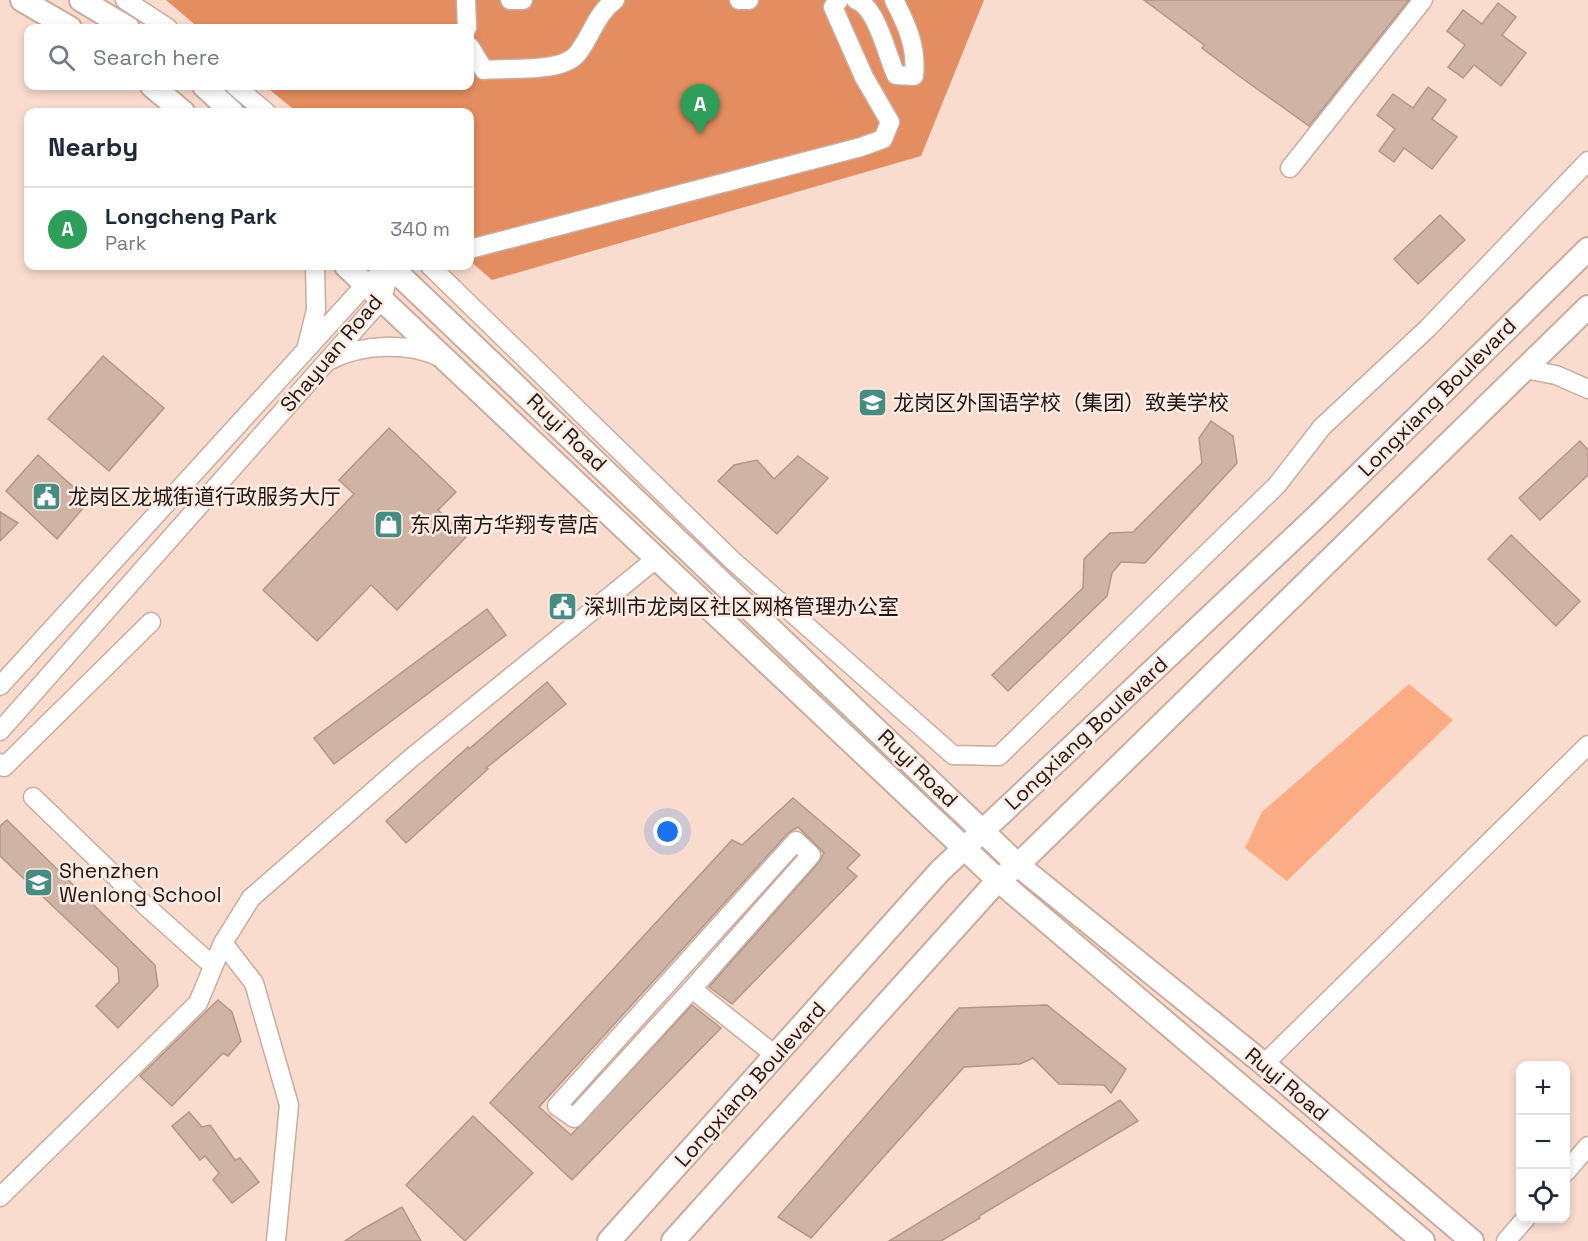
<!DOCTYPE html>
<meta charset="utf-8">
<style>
:root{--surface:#fff;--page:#f6f6f7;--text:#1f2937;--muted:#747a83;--line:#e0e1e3;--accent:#0f766e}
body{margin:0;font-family:"Space Grotesk","Noto Sans SC",sans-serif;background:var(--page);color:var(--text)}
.controls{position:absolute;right:18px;bottom:18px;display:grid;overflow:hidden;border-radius:12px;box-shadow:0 3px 9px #0003}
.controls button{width:54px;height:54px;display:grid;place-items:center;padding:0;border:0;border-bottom:2px solid var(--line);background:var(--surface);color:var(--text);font:30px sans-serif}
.you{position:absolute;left:668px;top:832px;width:21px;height:21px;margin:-15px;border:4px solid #fff;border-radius:50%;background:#1a73e8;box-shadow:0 0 0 9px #1a73e833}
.badge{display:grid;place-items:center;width:39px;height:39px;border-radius:50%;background:var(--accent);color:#fff;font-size:20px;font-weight:700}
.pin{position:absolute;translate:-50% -50px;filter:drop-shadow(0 2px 3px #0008)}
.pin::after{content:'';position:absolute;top:32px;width:21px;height:18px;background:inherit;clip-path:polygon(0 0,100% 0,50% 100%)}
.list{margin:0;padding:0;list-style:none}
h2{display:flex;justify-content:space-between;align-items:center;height:78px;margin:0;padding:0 24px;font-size:26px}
h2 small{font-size:20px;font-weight:400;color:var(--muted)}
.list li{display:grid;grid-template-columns:39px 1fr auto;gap:18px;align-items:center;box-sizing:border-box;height:84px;padding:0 24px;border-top:2px solid var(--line)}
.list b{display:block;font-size:22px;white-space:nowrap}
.list p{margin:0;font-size:20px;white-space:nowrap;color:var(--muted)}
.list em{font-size:20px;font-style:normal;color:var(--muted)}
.icon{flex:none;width:33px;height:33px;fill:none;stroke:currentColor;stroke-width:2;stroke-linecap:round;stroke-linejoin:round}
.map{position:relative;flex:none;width:1588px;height:1241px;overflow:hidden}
.search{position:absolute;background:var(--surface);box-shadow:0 3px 9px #0003;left:24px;top:24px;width:450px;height:66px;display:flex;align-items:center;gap:15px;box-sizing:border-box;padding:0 21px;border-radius:12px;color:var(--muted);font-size:22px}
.panel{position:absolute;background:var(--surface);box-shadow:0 3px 9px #0003;left:24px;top:108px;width:450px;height:162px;border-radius:12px}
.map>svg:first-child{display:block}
.green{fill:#fcac84}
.forest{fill:#e38d60}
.building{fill:#cfb3a5;stroke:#b29789;stroke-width:1.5}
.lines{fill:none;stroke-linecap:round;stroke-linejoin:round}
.minor-casing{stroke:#c8ac9e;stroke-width:21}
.major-casing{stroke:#c8ac9e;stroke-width:26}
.minor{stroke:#fff;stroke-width:18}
.major{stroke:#fff;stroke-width:22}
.labels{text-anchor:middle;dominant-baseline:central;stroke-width:5;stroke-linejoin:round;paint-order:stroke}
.street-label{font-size:21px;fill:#211611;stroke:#feece4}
.poi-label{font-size:21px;fill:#211611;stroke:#feece4;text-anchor:start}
</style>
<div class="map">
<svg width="1588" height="1241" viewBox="0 0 1588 1241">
<rect width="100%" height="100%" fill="#fadcce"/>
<!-- green -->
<polygon class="green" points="1409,684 1453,720 1287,881 1245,848 1262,812"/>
<!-- forest -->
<polygon class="forest" points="166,0 984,0 921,156 492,280 470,261 470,112 297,112 265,86 470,86 470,28 199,28"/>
<!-- building -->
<g class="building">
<polygon points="1144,0 1409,0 1309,126 1239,76 1202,48 1204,45"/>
<polygon points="1498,3 1516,17 1502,35 1526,53 1501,86 1474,65 1463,78 1448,67 1465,45 1447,31 1463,10 1482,24"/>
<polygon points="1428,87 1446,100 1432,119 1457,137 1432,169 1404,148 1394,162 1379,151 1395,129 1377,115 1393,94 1413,108"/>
<polygon points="1440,215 1465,240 1418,284 1394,259"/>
<polygon points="103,356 164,408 109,471 48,419"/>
<polygon points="1211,421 1233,436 1237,463 1145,563 1121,562 1112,573 1107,596 1008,691 992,675 1083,588 1084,559 1110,533 1133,532 1202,463 1199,438"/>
<polygon points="389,428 456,492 438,510 466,537 397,610 371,585 317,641 263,590 354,494 339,480"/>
<polygon points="1580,441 1588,450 1588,475 1540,520 1519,498"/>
<polygon points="38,455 89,501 57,539 6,491"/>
<polygon points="798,456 828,478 777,534 718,481 734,465 757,460 774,479"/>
<polygon points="0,512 18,523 0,541"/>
<polygon points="1511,535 1580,601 1556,626 1488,559"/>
<polygon points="487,609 506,635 334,764 314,738"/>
<polygon points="547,682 566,704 486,768 488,769 406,843 386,821 468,747 469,749"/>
<polygon points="793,798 860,855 847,868 857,876 732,1004 709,987 819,862 824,853 798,827 788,833 539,1107 571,1135 692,1005 721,1028 572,1180 490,1103 732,840 742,845"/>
<polygon points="7,820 155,965 158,986 118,1028 96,1006 119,982 118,968 0,856 0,826"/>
<polygon points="218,1000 232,1012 241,1041 228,1056 223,1053 172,1106 140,1076"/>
<polygon points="1047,1005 1126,1069 1111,1093 1104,1085 1059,1084 1033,1058 1020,1064 964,1067 811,1238 778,1217 959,1008"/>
<polygon points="1120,1100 1138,1121 979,1216 980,1218 941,1241 889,1241"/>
<polygon points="189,1112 202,1127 210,1125 235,1160 240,1158 259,1182 232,1203 213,1180 219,1173 205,1156 200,1160 172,1126"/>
<polygon points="473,1116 533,1173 465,1241 406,1185"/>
<polygon points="402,1207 421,1241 345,1241 363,1229"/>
</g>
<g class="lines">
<defs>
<g id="minor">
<polyline points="125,0 168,28"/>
<polyline points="466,0 467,28"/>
<polyline points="510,0 523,0"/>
<polyline points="739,0 749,0"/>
<path d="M 856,0 C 877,7 887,56 896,75 L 914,76 C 917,47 907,25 894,0"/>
<path d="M 470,47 L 484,70 C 509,67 562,74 578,53 C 592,35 596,14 615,0"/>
<polyline points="235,86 266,112"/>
<polyline points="1290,168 1423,0"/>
<polyline points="470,249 861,147 883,139 890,122 864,77 833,7 839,0"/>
<polyline points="430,266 732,560 953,755 999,756 1277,485 1322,427 1428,328 1588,161"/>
<polyline points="307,346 316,310 315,266"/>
<path d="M 330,360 C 362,344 407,342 440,357"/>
<polyline points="1525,369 1556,375 1588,389"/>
<polyline points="0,686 366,284 375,278"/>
<polyline points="0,731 382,299 391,266"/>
<polyline points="0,763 4,767 151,622"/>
<polyline points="33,797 147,907 213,966"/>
<polyline points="223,943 251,898 410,759 657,558"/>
<polyline points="692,989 811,855 796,841 557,1106 574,1118 692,989 775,1055"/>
<polyline points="1264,1064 1588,745"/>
<polyline points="1566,1172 1588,1146"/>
<polyline points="0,1197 198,1003 223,943 254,983 289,1105 276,1241"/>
<polyline points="1506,1241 1526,1218"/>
</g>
<g id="major">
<polyline points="22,0 70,28"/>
<polyline points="81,0 128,28"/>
<polyline points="152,86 183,112"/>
<polyline points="204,86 232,112"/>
<polyline points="346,266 998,880 1423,1241"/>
<polyline points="390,266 1018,865 1264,1064 1472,1241"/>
<polyline points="609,1241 940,871 1316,517 1588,249"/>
<polyline points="673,1241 998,880 1018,865 1588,307"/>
</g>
</defs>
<!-- minor casing -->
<use href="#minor" class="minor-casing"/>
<!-- major casing -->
<use href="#major" class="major-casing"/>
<!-- minor -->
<use href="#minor" class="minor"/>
<!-- major -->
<use href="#major" class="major"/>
</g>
<!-- icons -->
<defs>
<symbol id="school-square" viewBox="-11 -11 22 22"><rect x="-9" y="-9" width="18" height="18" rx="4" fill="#478c80" stroke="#feece4"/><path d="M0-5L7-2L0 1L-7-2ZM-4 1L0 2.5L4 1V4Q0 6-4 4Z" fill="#fff"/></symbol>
<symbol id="civic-square" viewBox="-11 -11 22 22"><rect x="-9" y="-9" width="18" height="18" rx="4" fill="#478c80" stroke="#feece4"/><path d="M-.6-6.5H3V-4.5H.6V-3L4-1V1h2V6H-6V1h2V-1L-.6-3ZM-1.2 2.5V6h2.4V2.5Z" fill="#fff"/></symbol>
<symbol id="shop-square" viewBox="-11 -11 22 22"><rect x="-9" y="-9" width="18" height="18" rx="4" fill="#478c80" stroke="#feece4"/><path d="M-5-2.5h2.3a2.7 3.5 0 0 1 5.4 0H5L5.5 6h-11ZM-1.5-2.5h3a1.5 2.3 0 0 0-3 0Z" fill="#fff"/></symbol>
</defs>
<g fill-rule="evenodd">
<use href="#school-square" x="856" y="386" width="33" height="33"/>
<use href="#civic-square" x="30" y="480" width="33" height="33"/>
<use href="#shop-square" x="372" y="508" width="33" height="33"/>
<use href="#civic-square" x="546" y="590" width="33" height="33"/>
<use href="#school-square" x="22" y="866" width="33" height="33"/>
</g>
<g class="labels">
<!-- street labels -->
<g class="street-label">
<text transform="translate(331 353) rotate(-50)">Shayuan Road</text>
<text transform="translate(1437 397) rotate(-45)">Longxiang Boulevard</text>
<text transform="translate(567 432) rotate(44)">Ruyi Road</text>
<text transform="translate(1086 733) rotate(-43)">Longxiang Boulevard</text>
<text transform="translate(918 768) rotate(44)">Ruyi Road</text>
<text transform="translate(750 1084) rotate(-48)">Longxiang Boulevard</text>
<text transform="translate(1287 1084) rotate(40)">Ruyi Road</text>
</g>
<!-- poi labels -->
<g class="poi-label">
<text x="893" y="402">龙岗区外国语学校（集团）致美学校</text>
<text x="68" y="496">龙岗区龙城街道行政服务大厅</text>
<text x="410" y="524">东风南方华翔专营店</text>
<text x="584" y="606">深圳市龙岗区社区网格管理办公室</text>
<text x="59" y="870">Shenzhen<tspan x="59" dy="24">Wenlong School</tspan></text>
</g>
</g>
</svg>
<div class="controls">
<button>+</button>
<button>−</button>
<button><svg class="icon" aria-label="locate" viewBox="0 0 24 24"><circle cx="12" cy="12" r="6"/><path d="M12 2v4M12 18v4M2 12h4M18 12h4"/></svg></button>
</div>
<div class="you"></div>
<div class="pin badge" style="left:700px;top:134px;background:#2e9e5b">A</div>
<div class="search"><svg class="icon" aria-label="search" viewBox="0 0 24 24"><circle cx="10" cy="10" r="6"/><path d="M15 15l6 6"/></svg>Search here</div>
<section class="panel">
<h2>Nearby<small></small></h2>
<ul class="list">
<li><span class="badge" style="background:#2e9e5b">A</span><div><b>Longcheng Park</b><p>Park</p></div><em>340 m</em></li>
</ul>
</section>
</div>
